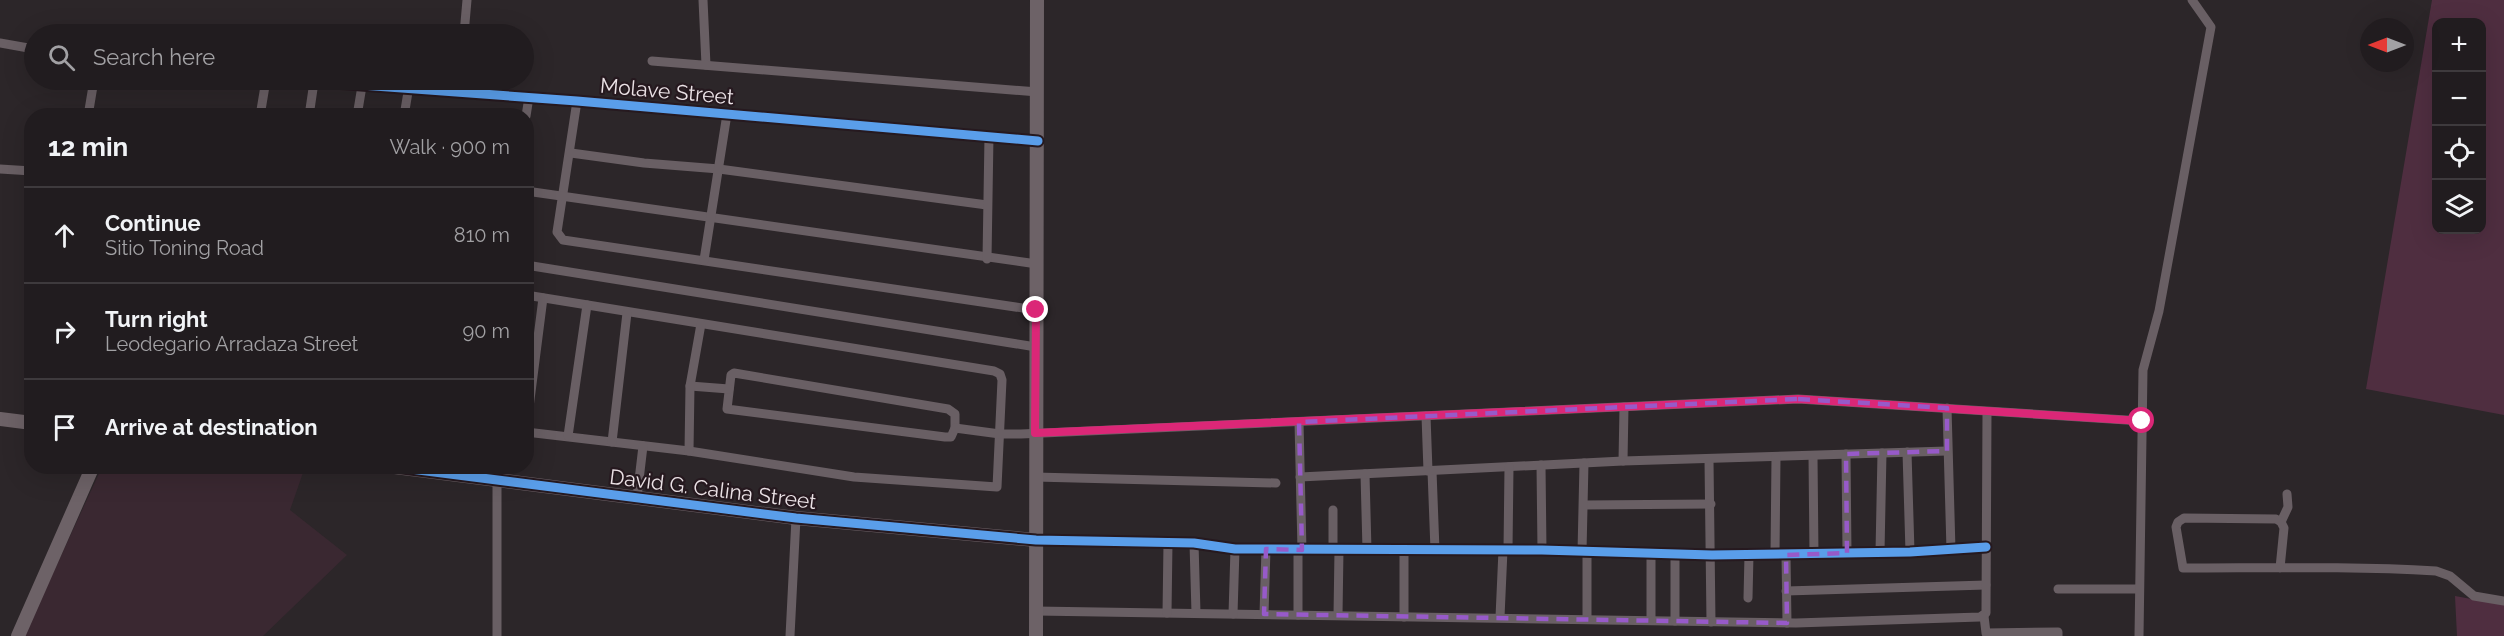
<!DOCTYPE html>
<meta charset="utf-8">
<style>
:root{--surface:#211c1f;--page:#292528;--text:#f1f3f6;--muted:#a2a1a4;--line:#3e3a3d}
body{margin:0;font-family:Raleway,sans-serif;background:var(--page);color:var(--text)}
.controls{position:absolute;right:18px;top:18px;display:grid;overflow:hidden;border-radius:12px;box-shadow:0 6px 24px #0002}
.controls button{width:54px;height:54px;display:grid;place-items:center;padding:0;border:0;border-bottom:2px solid var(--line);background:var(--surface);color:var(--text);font:30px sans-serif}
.compass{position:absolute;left:2360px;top:18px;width:54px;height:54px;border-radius:50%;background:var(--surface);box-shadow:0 6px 24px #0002;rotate:270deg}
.stop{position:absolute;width:18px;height:18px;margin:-14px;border:4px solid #db2777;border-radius:50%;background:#fff}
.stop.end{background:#db2777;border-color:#fff;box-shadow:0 2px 6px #0008}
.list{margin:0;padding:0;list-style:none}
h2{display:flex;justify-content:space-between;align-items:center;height:78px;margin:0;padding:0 24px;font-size:26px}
h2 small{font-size:20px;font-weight:400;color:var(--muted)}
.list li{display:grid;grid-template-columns:39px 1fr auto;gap:18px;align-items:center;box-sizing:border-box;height:96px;padding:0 24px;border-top:2px solid var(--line)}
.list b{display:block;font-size:22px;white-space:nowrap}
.list p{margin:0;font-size:20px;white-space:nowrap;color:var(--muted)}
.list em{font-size:20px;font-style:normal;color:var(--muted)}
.icon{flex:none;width:33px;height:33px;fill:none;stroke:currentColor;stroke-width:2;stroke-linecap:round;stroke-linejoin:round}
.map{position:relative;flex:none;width:2504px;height:636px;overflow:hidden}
.search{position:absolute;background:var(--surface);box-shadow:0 6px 24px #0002;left:24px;top:24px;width:510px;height:66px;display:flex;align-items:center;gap:15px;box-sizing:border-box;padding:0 21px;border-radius:33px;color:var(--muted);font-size:22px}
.panel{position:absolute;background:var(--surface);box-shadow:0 6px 24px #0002;left:24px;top:108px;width:510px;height:366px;border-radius:24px}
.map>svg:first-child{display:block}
.built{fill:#3a2831}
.green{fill:#4f2e40;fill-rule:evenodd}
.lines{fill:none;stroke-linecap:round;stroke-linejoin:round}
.street{stroke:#695f64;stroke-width:9}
.secondary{stroke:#6d6267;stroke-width:14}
.cycleway-casing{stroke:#26191f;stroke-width:13}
.cycleway{stroke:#5a9eea;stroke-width:9}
.route{stroke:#db2777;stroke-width:8}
.marked{fill:none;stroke:#975ac9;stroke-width:4.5;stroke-dasharray:12 8;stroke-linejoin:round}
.labels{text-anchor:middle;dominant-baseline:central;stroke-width:4.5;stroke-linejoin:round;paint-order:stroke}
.street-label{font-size:21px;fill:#ebe2e6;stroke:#26191f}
</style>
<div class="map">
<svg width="2504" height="636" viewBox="0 0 2504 636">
<rect width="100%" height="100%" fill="#2c2629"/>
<!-- built -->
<polygon class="built" points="102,467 305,467 290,510 347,555 263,636 24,636"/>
<!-- green -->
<g class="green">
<path d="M 2432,0 L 2504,0 L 2504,415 L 2366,389 ZM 2436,22 L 2482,22 L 2482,230 L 2436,230 Z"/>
<polygon points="2455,596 2504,605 2504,636 2457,636"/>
</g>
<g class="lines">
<!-- street -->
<g class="street">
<polyline points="703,0 706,65"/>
<polyline points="464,34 467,0"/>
<polyline points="0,43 34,49"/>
<polyline points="652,61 1038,92"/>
<polyline points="293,80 577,101 1038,141"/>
<polyline points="577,101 557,232 563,240 1036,310"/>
<polyline points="88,116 94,80"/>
<polyline points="260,116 266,80"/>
<polyline points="309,116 314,82"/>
<polyline points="357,116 362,86"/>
<polyline points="404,116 410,80"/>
<polyline points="526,116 529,97"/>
<polyline points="571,153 644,163 719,169 987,205"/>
<polyline points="0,169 32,171"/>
<polyline points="526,191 1037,264"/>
<polyline points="987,259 989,136"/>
<polyline points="704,260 727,114"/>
<polyline points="526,265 1036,347"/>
<polyline points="526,295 994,371 1000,374 1002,380 997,487 854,477 689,451 526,432"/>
<polygon points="734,373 948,409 955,414 955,428 951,437 945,437 727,409 731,375"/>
<polyline points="690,386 729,389"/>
<polyline points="1947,408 1951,550"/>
<polyline points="1426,416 1428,471"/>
<polyline points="1299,422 1302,550"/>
<polyline points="955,428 1000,434 1021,434 1798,399 2142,421"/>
<polyline points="526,431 543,298"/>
<polyline points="568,436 587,305"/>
<polyline points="612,442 627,313"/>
<polyline points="689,451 690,386 701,324"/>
<polyline points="1907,452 1910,552"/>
<polyline points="1846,454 1847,553"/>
<polyline points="1813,456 1814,555"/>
<polyline points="1709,460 1711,622"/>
<polyline points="1623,461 1624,407"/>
<polyline points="1541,465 1542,550"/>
<polyline points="1432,471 1435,550"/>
<polyline points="1365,474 1367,550"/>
<polyline points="1035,477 1276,483"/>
<polyline points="1300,477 1623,461 1947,451"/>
<polyline points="497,480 497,636"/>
<polyline points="637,497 643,446"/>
<polyline points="1584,505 1711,504"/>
<polyline points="1333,510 1333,550"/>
<polyline points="2281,522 2288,507 2287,494"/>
<polyline points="1036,540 1194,543 1235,549 1542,550 1712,555 1910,552 1986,547"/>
<polyline points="1194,543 1196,613"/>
<polyline points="1298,550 1298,615"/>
<polyline points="1508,550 1509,467"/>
<polyline points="1582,552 1584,463"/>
<polyline points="1587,552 1587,619"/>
<polyline points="1880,552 1882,453"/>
<polyline points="1651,555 1651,620"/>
<polyline points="1775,555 1776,457"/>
<polyline points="1786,555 1787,623"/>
<path d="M 2280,568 L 2284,528 L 2281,522 L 2276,519 L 2184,518 L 2178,522 L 2176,527 L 2183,568 C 2267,568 2351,566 2436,571 L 2450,576 L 2474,596 L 2504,601"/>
<polyline points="2058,589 2139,589"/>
<polyline points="1786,591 1986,585"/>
<polyline points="1748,598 1749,555"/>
<polyline points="1036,611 1796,623 1980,617 1986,613 1986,609 1987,412"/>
<polyline points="1167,613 1168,543"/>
<polyline points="1233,614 1235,549"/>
<polyline points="1264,614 1266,549"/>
<polyline points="1338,615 1339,550"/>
<polyline points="1984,616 1986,633 2058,632 2058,636"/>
<polyline points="1404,617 1404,550"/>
<polyline points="1500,617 1503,550"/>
<polyline points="1675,621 1675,555"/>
<polyline points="790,636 796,518"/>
<polyline points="2139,636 2143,370 2159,311 2211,27 2192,0"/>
</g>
<!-- secondary -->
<g class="secondary">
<polyline points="0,419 32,423"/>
<polyline points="387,466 796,518 1036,540"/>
<polyline points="18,636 93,466"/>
<polyline points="1036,636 1037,0"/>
</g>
<defs>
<g id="cycleway">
<polyline points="293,80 577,101 1038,141"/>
<polyline points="387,466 796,518 1036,540 1194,543 1235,549 1542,550 1712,555 1910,552 1986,547"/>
</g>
</defs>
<!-- cycleway casing -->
<use href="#cycleway" class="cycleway-casing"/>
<!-- cycleway -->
<use href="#cycleway" class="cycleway"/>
</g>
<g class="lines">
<!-- route -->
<polyline class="route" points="1036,310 1035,433 1798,399 2142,421"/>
</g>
<!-- marked area -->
<path class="marked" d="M 1798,399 L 1947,408 L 1947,451 L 1846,454 L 1847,553 L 1786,555 L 1787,623 L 1264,614 L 1266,549 L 1302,550 L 1299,422 Z"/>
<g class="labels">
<!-- street labels -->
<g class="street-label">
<text transform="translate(667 91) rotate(5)">Molave Street</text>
<text transform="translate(713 489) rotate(7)">David G. Calina Street</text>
</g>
</g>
</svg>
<div class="controls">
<button>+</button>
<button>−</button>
<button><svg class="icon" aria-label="locate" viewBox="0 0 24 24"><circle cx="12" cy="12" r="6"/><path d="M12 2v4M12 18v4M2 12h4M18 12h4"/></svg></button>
<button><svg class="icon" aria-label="layers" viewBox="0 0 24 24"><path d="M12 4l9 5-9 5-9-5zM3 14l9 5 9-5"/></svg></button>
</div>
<svg class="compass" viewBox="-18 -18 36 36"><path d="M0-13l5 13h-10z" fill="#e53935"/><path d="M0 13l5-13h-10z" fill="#a2a1a4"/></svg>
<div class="stop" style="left:2142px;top:421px"></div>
<div class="stop end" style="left:1036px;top:310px"></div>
<div class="search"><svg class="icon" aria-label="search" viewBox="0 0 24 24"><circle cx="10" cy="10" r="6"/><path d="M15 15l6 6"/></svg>Search here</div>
<section class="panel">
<h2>12 min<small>Walk · 900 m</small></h2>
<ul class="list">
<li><svg class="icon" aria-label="ahead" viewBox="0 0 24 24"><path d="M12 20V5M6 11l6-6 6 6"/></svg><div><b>Continue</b><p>Sitio Toning Road</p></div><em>810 m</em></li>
<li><svg class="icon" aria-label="right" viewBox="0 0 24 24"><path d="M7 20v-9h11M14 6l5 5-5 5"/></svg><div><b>Turn right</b><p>Leodegario Arradaza Street</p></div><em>90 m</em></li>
<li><svg class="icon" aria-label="arrive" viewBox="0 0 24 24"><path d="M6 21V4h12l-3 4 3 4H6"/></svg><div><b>Arrive at destination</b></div></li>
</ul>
</section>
</div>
